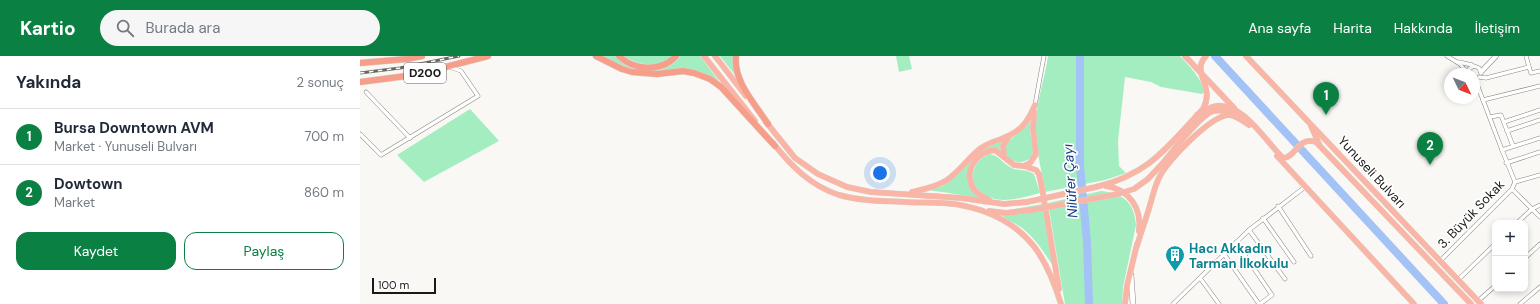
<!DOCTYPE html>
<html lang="tr">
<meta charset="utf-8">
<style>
:root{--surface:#fff;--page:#f6f6f7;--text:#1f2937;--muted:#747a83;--line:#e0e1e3;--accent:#0b8043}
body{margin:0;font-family:"DM Sans",sans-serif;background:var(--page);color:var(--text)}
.controls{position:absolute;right:12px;bottom:12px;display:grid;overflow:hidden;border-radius:8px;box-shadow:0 2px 6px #0003}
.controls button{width:36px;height:36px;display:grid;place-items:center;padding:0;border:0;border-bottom:1px solid var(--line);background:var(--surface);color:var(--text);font:20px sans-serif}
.compass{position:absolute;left:1084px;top:12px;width:36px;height:36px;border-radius:50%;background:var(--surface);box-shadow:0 2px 6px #0003;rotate:133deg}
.scale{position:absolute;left:12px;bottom:10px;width:64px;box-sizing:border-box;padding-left:4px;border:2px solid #191917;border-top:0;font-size:11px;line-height:14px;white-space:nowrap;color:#191917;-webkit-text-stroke:3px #fff;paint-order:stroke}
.you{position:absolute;left:520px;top:117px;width:14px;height:14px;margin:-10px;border:3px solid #fff;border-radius:50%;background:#1a73e8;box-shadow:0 0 0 6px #1a73e833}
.badge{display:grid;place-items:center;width:26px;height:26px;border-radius:50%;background:var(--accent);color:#fff;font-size:13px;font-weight:700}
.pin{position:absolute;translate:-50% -33px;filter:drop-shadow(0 1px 2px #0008)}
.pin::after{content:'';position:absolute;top:21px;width:14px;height:12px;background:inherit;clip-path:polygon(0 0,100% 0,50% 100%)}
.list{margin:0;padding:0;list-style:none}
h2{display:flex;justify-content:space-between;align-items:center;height:52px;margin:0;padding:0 16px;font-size:17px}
h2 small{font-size:13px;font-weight:400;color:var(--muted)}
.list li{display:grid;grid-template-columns:26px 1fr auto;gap:12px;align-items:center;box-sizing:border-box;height:56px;padding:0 16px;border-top:1px solid var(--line)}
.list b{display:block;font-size:15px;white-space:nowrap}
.list p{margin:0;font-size:13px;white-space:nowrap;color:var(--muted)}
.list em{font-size:13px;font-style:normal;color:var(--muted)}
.actions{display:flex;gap:8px;padding:12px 16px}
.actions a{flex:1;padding:9px 0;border:1px solid var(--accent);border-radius:12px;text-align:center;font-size:14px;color:var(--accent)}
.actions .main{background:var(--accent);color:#fff}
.icon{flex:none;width:22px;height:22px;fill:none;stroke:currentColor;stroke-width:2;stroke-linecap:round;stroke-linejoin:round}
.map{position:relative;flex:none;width:1180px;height:248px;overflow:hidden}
header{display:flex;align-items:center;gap:24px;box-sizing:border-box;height:56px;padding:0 20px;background:var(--accent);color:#fff}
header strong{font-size:19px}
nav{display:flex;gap:22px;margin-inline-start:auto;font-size:14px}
.search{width:280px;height:36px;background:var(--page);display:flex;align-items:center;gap:10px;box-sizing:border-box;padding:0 14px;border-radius:22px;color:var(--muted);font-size:15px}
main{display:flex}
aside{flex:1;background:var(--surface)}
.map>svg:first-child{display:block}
.green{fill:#a4edc0}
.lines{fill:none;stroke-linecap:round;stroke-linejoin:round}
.river{stroke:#a3c2f6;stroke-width:8}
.minor-casing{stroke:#888682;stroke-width:4.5}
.tertiary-casing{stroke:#888682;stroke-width:5.5}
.secondary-casing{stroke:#888682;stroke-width:6}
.primary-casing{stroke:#d6d6d5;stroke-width:6}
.trunk-casing{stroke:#d6d6d5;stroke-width:7}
.minor{stroke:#fff;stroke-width:3.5}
.tertiary{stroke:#fff;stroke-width:4.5}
.secondary{stroke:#fff;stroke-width:5}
.primary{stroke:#f9b6a7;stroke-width:5.5}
.trunk{stroke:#f79e8a;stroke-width:6}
.rail-casing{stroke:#676663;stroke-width:3}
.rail{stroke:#fff;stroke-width:1.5;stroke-dasharray:4.5;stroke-linecap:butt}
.primary-bridge-casing{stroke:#d6d6d5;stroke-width:6;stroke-linecap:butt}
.primary-bridge{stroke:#f9b6a7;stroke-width:5.5}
.labels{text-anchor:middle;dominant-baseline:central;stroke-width:3.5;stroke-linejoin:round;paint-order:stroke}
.shield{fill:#fff;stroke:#5e5e5d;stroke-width:1}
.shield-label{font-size:12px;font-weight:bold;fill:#191917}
.street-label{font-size:13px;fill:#191917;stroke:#fff}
.culture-label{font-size:13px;font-weight:bold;fill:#0d838f;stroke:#fff;text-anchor:start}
.water-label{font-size:14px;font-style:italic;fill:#133c86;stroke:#fff}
</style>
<header>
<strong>Kartio</strong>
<div class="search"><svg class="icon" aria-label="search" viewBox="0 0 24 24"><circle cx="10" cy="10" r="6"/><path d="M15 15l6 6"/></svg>Burada ara</div>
<nav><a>Ana sayfa</a><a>Harita</a><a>Hakkında</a><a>İletişim</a></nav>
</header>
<main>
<aside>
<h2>Yakında<small>2 sonuç</small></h2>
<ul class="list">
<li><span class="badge">1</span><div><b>Bursa Downtown AVM</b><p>Market · Yunuseli Bulvarı</p></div><em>700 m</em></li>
<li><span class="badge">2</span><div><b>Dowtown</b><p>Market</p></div><em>860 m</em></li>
</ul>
<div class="actions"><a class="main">Kaydet</a><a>Paylaş</a></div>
</aside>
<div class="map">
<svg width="1180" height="248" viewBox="0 0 1180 248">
<rect width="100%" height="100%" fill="#faf8f4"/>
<!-- green -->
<g class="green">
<path d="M 241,0 L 255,0 C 262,7 269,8 278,10 C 294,14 310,16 320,0 L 340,0 L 359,25 L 335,15 L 297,15 L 269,13 Z"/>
<path d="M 264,0 L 313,0 C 301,13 278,10 264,0 Z"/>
<polygon points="360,0 373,0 375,19"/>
<polygon points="536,0 549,0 552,13 539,16"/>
<path d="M 688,0 L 820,0 C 830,11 841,21 844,36 L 842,38 L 801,31 L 791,26 L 765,21 L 758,85 L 759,110 L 766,117 L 745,124 L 685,136 C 682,114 675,92 676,69 C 676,45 685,23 688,0 Z"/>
<polygon points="110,53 139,85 64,126 37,99"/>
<path d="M 671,63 C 670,67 670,71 670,76 C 671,82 675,91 673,97 C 669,109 650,109 646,97 C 643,85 657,79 663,73 C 667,70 669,67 671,63 Z"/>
<path d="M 643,84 L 640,94 C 624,85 615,109 608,121 L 623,143 L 589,137 L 567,134 L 581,131 L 589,126 L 623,93 Z"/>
<path d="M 629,98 C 639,99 641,106 650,111 C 657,116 666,112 674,118 L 680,137 C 665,141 644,148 628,141 C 606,132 609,107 629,98 Z"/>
<path d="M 741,135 C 764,138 774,146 776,169 L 763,231 L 762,248 L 705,248 L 688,147 Z"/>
<path d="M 682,148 L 693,210 C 684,196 675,182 662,172 C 654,166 641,162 637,154 L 649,154 Z"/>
</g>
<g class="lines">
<!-- river -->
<g class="river">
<polyline points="720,0 720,109 727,186 729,248"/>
<polyline points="855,0 1084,248"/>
</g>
<defs>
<g id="minor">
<polyline points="1087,0 1100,8 1108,18"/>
<polyline points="1099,6 1112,9"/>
<polyline points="1169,11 1171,17 1180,15"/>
<polyline points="1108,18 1109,13 1114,10 1119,12 1121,17"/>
<polyline points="1119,21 1126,22 1169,11 1166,0"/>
<polyline points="1115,23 1142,94"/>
<polyline points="6,36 50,82"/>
<polyline points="1123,44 1180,30"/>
<polyline points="675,49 684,0"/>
<polyline points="1130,61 1141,59 1153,90"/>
<polyline points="1144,66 1180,54"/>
<polyline points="1147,75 1180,64"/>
<polyline points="0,78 21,99 118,40 101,15 90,11"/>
<polyline points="1146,107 1180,96"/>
<polyline points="1155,126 1142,94 1180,82"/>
<polyline points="1152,133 1180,161"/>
<polyline points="918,150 951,200"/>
<polyline points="903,162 934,206"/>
<polyline points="1157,167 1172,153 1180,149"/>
<polyline points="889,174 925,223"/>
<polyline points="876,186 912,239 900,248"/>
<polyline points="864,198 899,248"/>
<polyline points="1165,202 1180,188"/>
<polyline points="1080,205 1152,133 1155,126 1180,119"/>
<polyline points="840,222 859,248"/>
<polyline points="1098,224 1135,188"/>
<polyline points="1118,245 1135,230"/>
<polyline points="813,248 889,174 945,131"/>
<polyline points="1160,248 1180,231"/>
</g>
<polyline id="tertiary" points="1121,16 1136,0"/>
<polyline id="secondary" points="771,219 773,248"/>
<g id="primary">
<polyline points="344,0 395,65"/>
<polyline points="355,0 386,40"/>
<polyline points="825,0 874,52"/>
<polyline points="886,0 1121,248"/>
<path d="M 837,59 C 843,56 849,51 856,50 C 883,46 906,86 923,102 C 936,102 937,80 956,86 L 1111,248"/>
<polyline points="406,66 435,102 458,118 487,131 511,136 601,142 644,148 667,146"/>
<polyline points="951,70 959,88"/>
<path d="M 413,87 C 431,110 451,130 479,139 C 501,145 523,145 545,146 C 561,147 578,146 594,148 C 604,149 613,152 623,155 C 670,172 687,203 701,248"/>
<polyline points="644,100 643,90 649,80"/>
<polyline points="917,100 1054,248"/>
<path d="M 802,108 C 812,96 838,62 851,56 C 858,53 866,55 873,57"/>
<polyline points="664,110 670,107 676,98 673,73 674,56"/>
<path d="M 746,130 C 769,133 782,152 779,175"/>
<path d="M 736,131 C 790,118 807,91 843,53 C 856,30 830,17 846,0"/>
<path d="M 552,136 C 564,133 577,131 587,124 C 600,115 609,101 621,92 C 627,88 635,85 641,83 C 660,76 667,68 675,49"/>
<path d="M 629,144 C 622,141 613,135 611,127 C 605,111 620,95 635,94 L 654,109 L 664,110 L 676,114 L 679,118 L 682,132 L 699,233"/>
<polyline points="629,155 646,157 672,154"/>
<path d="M 777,190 C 781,176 786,163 790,149 C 793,139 795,129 800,120 C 808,104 852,58 870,59 C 877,60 883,65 889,69"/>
<polyline points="765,248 767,230 777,188"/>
</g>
<g id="trunk">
<polyline points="236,0 262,13 272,16 297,18 323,15 334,17 350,23 361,31 415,90"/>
<path d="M 259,0 C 274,15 302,16 316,0"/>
<path d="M 376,0 C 373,25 395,48 408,68"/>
<polyline points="0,7 47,3 62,0"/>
<polyline points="0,26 54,19 128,0"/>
</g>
</defs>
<!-- minor casing -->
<use href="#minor" class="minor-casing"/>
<!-- tertiary casing -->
<use href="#tertiary" class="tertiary-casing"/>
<!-- secondary casing -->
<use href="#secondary" class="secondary-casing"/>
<!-- primary casing -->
<use href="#primary" class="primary-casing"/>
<!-- trunk casing -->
<use href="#trunk" class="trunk-casing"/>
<!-- minor -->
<use href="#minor" class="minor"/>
<!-- tertiary -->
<use href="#tertiary" class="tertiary"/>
<!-- secondary -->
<use href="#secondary" class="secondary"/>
<!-- primary -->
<use href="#primary" class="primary"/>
<!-- trunk -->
<use href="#trunk" class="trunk"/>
<defs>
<polyline id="rail" points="0,17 40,12 99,0"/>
</defs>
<!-- rail casing -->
<use href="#rail" class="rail-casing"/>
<!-- rail -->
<use href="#rail" class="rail"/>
<defs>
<g id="primary-bridge">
<polyline points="667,146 736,131"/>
<polyline points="672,154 758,138 774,133 788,123 802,108"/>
</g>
</defs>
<!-- primary-bridge casing -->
<use href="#primary-bridge" class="primary-bridge-casing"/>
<!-- primary-bridge -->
<use href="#primary-bridge" class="primary-bridge"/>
</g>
<!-- icons -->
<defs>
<symbol id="building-pin" viewBox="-11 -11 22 30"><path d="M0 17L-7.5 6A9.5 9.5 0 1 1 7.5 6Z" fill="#0f9aa8" stroke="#fff"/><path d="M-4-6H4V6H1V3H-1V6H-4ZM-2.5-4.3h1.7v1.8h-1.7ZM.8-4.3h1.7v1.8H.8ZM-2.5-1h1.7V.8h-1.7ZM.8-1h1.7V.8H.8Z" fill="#fff"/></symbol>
</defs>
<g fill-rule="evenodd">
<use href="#building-pin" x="804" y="188" width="22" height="30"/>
</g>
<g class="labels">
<!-- shield labels -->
<rect class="shield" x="44" y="7" width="42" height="20" rx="3"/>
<g class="shield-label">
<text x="65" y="17">D200</text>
</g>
<!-- street labels -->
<g class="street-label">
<text transform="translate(1012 116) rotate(47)">Yunuseli Bulvarı</text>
<text transform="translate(1111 158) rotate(-46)">3. Büyük Sokak</text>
</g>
<!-- culture labels -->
<g class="culture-label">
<text x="829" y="192">Hacı Akkadın<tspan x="829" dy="15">Tarman İlkokulu</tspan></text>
</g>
<!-- water labels -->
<g class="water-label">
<text transform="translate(710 125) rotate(-94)">Nilüfer Çayı</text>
</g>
</g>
</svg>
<div class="controls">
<button>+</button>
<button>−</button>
</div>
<svg class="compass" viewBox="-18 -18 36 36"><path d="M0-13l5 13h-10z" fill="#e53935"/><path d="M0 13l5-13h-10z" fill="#747a83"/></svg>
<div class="scale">100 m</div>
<div class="you"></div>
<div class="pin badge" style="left:966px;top:59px">1</div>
<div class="pin badge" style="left:1070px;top:109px">2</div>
</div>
</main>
